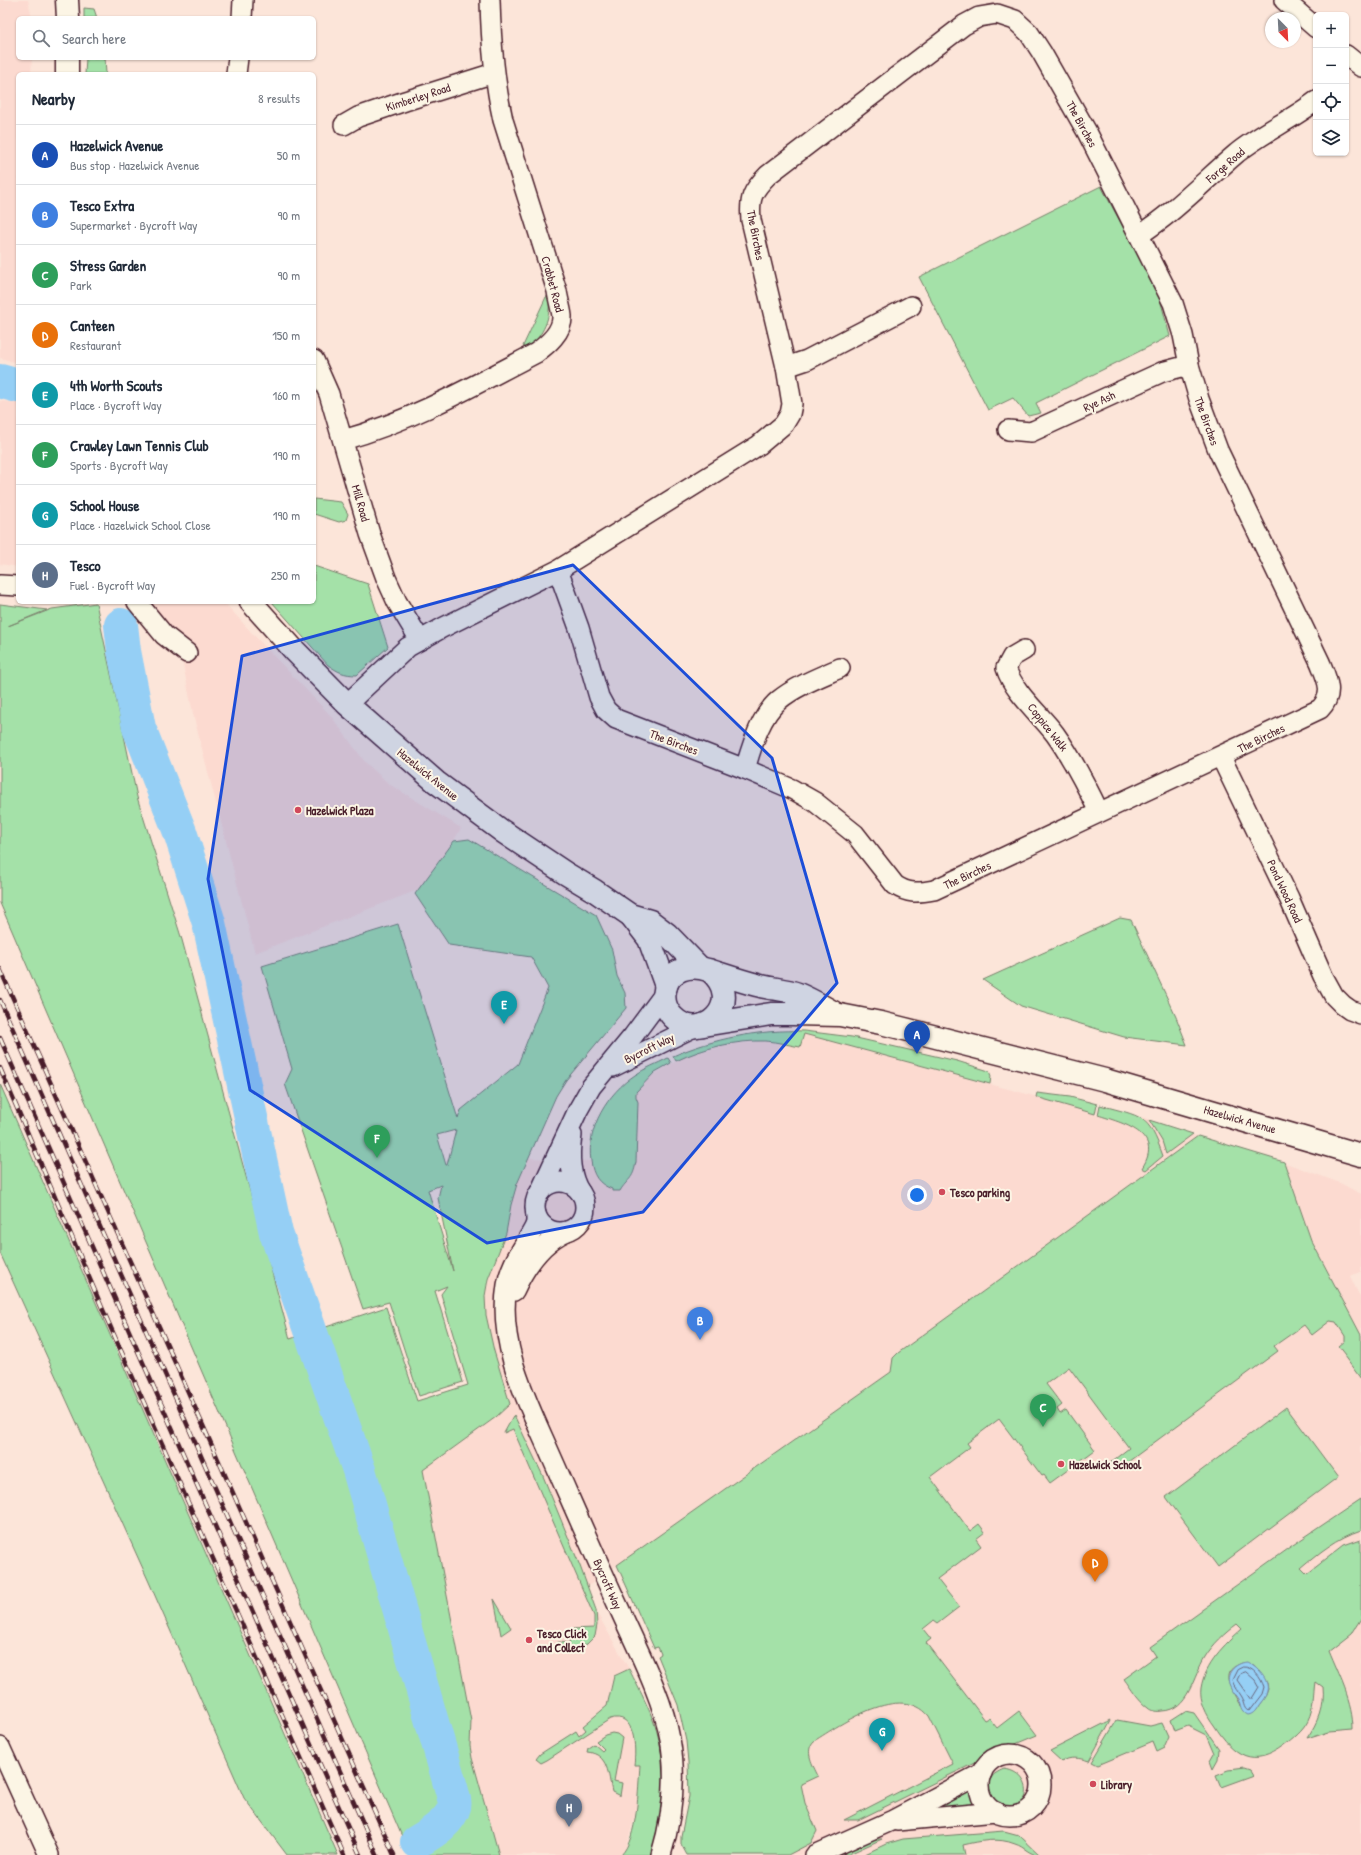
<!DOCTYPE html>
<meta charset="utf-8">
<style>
:root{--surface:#fff;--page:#f6f6f7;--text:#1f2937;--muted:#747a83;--line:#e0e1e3;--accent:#2563eb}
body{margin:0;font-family:"Patrick Hand",sans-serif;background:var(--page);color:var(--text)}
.controls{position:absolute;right:12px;top:12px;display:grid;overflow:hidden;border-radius:6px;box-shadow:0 1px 3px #0004}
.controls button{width:36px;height:36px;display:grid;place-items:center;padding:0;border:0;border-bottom:1px solid var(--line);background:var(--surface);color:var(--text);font:20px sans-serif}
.compass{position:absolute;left:1265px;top:12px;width:36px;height:36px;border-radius:50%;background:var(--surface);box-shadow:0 1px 3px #0004;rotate:156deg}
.you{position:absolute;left:917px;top:1195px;width:14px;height:14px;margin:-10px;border:3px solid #fff;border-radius:50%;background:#1a73e8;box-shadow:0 0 0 6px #1a73e833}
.badge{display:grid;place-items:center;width:26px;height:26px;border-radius:50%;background:var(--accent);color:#fff;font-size:13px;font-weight:700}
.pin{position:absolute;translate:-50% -33px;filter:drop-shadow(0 1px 2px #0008)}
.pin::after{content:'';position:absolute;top:21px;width:14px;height:12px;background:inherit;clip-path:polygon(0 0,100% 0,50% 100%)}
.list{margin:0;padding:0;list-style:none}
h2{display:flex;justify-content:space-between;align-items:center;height:52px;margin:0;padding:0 16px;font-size:17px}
h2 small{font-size:13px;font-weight:400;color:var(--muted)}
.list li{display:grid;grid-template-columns:26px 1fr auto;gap:12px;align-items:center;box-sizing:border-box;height:60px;padding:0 16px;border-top:1px solid var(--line)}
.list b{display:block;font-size:15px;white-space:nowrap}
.list p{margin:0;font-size:13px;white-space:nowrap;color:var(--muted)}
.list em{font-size:13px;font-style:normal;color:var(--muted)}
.icon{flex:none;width:22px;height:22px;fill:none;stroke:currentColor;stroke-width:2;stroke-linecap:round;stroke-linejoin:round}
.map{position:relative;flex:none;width:1361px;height:1855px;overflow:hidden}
.search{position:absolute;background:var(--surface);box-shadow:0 1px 3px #0004;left:16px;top:16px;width:300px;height:44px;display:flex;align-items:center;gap:10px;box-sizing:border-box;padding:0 14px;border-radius:6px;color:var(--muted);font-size:15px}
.panel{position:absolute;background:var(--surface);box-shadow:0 1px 3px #0004;left:16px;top:72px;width:300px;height:532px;border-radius:6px}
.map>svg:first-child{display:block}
.built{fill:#fcdad0}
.green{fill:#a4e1a8;stroke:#77806a;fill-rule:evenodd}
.water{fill:#95cff5;stroke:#7789a4}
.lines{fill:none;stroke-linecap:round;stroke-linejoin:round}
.shore{stroke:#68657c;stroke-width:1}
.river{stroke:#95cff5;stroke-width:34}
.minor-casing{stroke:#4a1f2b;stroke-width:22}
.tertiary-casing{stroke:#4a1f2b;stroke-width:25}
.minor{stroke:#fcf5e5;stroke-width:19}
.tertiary{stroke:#fcf5e5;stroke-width:22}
.rail-casing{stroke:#4a1f2b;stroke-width:4.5}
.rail{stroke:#fcf5e5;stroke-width:3;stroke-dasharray:9;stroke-linecap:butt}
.marked{fill:#1d4ed8;fill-opacity:0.2;stroke:#1d4ed8;stroke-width:3;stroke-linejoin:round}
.poi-dot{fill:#d1495b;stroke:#fcf5e5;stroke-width:1.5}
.labels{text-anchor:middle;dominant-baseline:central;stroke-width:4;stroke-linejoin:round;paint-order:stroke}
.street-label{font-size:12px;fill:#4a1f2b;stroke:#fcf5e5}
.poi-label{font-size:12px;font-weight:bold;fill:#4a1f2b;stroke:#fcf5e5;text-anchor:start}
</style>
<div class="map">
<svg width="1361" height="1855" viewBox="0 0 1361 1855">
<rect width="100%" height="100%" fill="#fce5d9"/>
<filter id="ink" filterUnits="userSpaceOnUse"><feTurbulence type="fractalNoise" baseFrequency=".025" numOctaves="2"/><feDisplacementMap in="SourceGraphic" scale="8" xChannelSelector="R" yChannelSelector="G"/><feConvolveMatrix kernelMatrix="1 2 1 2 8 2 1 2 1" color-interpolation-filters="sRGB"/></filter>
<g filter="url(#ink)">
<!-- built -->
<g class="built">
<polygon points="0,0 28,0 32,18 18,18 18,58 32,58 31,74 18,74 18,363 0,358"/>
<polygon points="0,401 18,403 18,567 0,564"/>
<polygon points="149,602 224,602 251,632 331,716 365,762 389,784 461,828 428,886 255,953 194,718 183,665 188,644 151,606"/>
<polygon points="803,1034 1068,1105 1098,1115 1140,1125 1142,1117 1208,1140 1267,1156 1340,1183 1361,1194 1361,1272 1350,1276 1361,1299 1361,1855 694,1855 688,1711 622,1562 588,1586 597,1613 629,1669 618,1673 610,1688 610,1697 607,1706 583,1726 586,1730 579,1736 576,1732 540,1754 539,1762 547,1760 610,1719 616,1718 626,1722 630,1728 636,1743 634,1765 640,1765 637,1809 626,1848 621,1855 499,1855 472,1758 470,1746 471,1721 422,1470 496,1417 510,1404 490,1338 486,1315 485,1296 491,1272 506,1233 511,1205 517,1184 528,1158 591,1161 594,1174 600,1183 609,1188 620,1189 631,1180 636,1163 638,1102 636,1098 636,1092 653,1075 683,1057 730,1044 767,1041 800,1047"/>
</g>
<!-- green -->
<g class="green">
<polygon points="84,8 94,9 97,18 84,18"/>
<polygon points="86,58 105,58 106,74 85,74"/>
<polygon points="1101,186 1158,292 1170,336 1036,403 1041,413 1028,416 1013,398 988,410 919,277"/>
<path d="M 549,296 C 551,319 544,334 527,349 L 523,346 L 546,297 Z"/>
<polygon points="314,499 341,502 348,514 346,520 339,522 314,514"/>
<path d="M 314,566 L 368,584 L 388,647 L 357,675 C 344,675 338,672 328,665 L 272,602 L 314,602 Z"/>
<path d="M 96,603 L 137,797 L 182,940 L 290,1339 L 386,1307 L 417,1401 L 468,1385 L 441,1294 L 447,1286 L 435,1291 L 463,1382 L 419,1396 L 389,1302 L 363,1309 L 285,1084 L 292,1069 L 262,966 L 398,924 L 458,1119 L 461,1110 L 518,1064 L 548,988 L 531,957 L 449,945 L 415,894 L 454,841 L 469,839 L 596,915 L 612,950 L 617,976 L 625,993 L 626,1008 L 566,1080 L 556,1096 L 517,1184 L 511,1205 L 506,1233 L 488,1279 L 485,1296 L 486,1315 L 494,1351 L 510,1404 L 496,1417 L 423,1470 L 471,1721 L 470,1746 L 472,1758 L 499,1855 L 410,1855 L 0,903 L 0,604 L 47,610 L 8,626 L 52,609 ZM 456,1130 L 447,1165 L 446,1165 L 437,1135 ZM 441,1185 L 438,1198 L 453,1271 L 428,1190 Z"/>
<polygon points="1120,918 1131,920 1176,1017 1187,1045 1124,1037 1021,1006 983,980"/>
<path d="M 804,1031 L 852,1037 L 957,1061 L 989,1071 L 991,1076 L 990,1084 L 804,1034 L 800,1047 C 789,1045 778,1042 766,1041 C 736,1040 703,1048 676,1061 L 673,1056 C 712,1039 761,1029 804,1031 Z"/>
<path d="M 668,1058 L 671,1063 L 655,1072 L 636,1092 L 636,1097 L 638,1102 L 636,1162 C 633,1181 627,1179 620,1191 L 612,1191 L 612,1189 C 598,1184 593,1175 591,1161 C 586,1128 608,1093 635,1075 C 645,1068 657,1064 668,1058 Z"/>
<polygon points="0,1084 338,1855 287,1855 244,1798 149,1582 0,1253"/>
<polygon points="1037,1093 1070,1097 1097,1104 1095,1114 1036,1097"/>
<path d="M 1100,1105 C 1142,1117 1148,1113 1163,1156 L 1146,1170 L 1142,1168 C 1165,1133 1122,1123 1098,1115 Z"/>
<polygon points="1149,1120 1193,1134 1166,1154 1162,1141"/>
<path d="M 1198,1136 L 1284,1162 L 1311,1240 L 1361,1335 L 1361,1379 L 1344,1356 L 1346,1355 L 1339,1346 L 1345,1341 L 1345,1336 L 1336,1322 L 1330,1321 L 1312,1335 L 1304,1325 L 1274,1346 L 1278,1351 L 1117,1470 L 1111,1462 L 1129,1448 L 1069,1367 L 1046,1384 L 1062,1405 L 1057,1409 L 1060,1414 L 1066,1410 L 1095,1450 L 1050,1483 L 1044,1475 L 1042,1476 L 999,1419 L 967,1443 L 970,1447 L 930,1477 L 970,1531 L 979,1524 L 985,1532 L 976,1539 L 981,1546 L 937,1579 L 959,1607 L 937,1624 L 933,1621 L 923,1629 L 931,1639 L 926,1643 L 985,1720 L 989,1718 L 997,1728 L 1019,1711 L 1037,1735 L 1001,1750 L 858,1820 L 844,1820 L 953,1764 L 929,1716 C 901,1682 841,1724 814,1741 C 804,1751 813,1765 818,1776 L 801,1784 L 805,1803 L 817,1831 L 811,1843 L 788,1855 L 687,1855 L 681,1844 L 681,1836 L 689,1796 L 688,1762 L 686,1741 L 678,1705 L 658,1656 L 661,1654 L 658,1647 L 654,1648 L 617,1565 L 891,1372 L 893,1358 L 898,1353 Z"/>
<polygon points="1286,1407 1338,1477 1218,1567 1166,1497"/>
<polygon points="514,1415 543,1476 580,1566 596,1610 597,1625 595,1636 587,1644 566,1654 558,1642 569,1643 571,1629 594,1628 594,1616 513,1429 504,1433"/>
<path d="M 1361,1499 L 1361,1530 C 1337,1538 1320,1552 1301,1568 L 1307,1574 L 1344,1545 L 1361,1539 L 1361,1619 L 1352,1633 L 1329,1651 C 1339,1676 1353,1701 1353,1729 L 1329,1731 L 1307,1738 C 1318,1722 1324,1707 1322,1687 L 1315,1682 C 1313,1695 1314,1709 1308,1721 C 1303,1731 1294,1738 1285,1745 C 1253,1769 1234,1756 1214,1725 C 1207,1716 1199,1700 1201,1688 C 1205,1663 1224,1645 1242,1629 L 1237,1624 C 1225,1633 1213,1644 1205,1657 C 1193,1676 1189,1710 1162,1711 C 1157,1712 1151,1711 1148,1708 C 1138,1701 1131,1688 1124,1679 L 1156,1656 L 1150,1647 L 1287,1549 ZM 1242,1663 L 1254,1666 L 1267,1683 L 1268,1689 L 1266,1695 L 1254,1712 L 1241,1707 C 1237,1691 1213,1674 1242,1663 Z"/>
<polygon points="494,1599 511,1628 501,1635"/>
<path d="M 629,1669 C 640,1691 654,1716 659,1740 C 668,1779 662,1817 652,1855 L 621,1855 C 638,1838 638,1789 640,1765 L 634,1765 C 636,1749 636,1711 610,1719 L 547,1760 L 541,1763 L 536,1759 L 540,1754 L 576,1731 L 579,1736 L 586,1730 L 583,1726 L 607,1706 L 614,1676 Z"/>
<polygon points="1185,1711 1194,1713 1219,1749 1218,1760 1213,1769 1210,1761 1214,1754 1206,1735 1188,1726 1175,1731 1171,1720"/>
<path d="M 1111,1720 L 1089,1761 C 1080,1758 1069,1756 1062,1762 L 1050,1751 Z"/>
<polygon points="1117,1720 1150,1726 1162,1723 1168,1736 1164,1745 1165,1748 1157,1752 1153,1742 1098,1765 1092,1762"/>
<path d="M 612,1733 L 617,1734 L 622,1738 L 614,1781 L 622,1783 L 620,1796 L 612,1792 C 608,1775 609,1754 587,1752 L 588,1748 L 594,1744 L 602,1751 L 604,1749 L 596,1741 L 605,1735 Z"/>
<polygon points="1245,1768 1251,1770 1254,1775 1221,1787 1216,1775 1229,1770"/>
<path d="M 1004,1769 C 1032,1772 1035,1809 1006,1807 C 999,1806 993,1805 990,1799 C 980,1785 991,1774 1004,1769 Z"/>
<polygon points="976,1785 977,1795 984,1807 924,1810"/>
<path d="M 1004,1831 L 1019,1835 L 1040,1855 C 1029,1855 1025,1847 1015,1844 C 998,1837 981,1841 963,1845 L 965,1855 L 863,1855 L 886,1844 L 903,1839 Z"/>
<polygon points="873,1839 882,1839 847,1855 829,1855"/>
</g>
<!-- water -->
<path class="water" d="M 1247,1662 C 1257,1667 1270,1680 1267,1691 C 1266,1697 1262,1701 1259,1705 C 1256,1710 1254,1714 1248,1715 C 1241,1712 1242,1706 1239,1699 C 1237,1695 1232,1692 1230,1686 C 1224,1674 1235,1663 1247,1662 Z"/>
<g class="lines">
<!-- shore -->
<g class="shore">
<path d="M 1243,1667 C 1253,1666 1261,1678 1264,1687 L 1262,1694 L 1249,1711 C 1244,1708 1245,1702 1242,1697 C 1238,1690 1234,1687 1232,1680 L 1237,1670 Z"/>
<polygon points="1246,1672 1255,1680 1259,1687 1251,1700 1237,1680 1240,1674"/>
</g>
<!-- river -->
<g class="river">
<polyline points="0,381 18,386"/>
<path d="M 121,625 L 124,651 L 139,728 L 180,832 L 209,923 L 276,1233 L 359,1470 L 452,1791 C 453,1796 456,1802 454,1807 C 450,1823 430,1834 417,1842"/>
</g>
<defs>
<g id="minor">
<polyline points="1284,0 1316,28"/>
<polyline points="242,18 243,0"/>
<polyline points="1346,55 1361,67"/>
<polyline points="236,74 238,58"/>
<polyline points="344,125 358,117 405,101 494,73"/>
<path d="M 1139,235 C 1175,212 1204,181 1237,153 C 1262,133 1291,120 1316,101"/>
<polyline points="314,360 329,394 370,534 386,578 397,602 420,640"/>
<polyline points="786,367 807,360 911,306"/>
<polyline points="1008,430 1031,432 1162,372 1189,365"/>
<path d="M 343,440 C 411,421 473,386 536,353 C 547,345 563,332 562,316 C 561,308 558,299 557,291 L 503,120 C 494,80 491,41 490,0"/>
<polyline points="0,585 18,586"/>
<polyline points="137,602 164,635 187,653"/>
<path d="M 1024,650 L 1012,657 L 1006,668 C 1014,693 1039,713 1055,734 C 1073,759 1086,785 1099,812"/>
<path d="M 347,704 L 408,647 L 442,628 L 558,570 L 759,445 L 784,424 L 790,414 L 792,404 L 786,367 L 751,220 C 749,198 752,191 768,175 L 964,25 L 979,17 L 997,14 L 1015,20 L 1029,33 L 1042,53 L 1087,132 L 1173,303 L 1183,335 L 1189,365 L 1199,399 L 1218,450 L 1320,662 C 1327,679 1335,694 1320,709 L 934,890 C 918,893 908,894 895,885 L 855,834 L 815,802 L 792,789 L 745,769 L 616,719 L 606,710 L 599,697 L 579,628 L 558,570"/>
<polyline points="1221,757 1289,898 1323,976 1334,996 1343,1005 1350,1010 1361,1014"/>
<path d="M 745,769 C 752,746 760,716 779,700 C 796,686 820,677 840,668"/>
<polyline points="613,1067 694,1027"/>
<path d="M 572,1135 C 569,1155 569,1175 580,1192"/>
<circle cx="560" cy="1207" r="25"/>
<polyline points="540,1192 578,1110 591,1087 633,1036 665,993"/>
<path d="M 536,1214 L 536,1223 L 534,1228 C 524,1247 510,1264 507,1285 C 498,1340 522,1391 544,1440 C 569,1496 593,1552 619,1608 C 636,1646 663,1698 670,1739 C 677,1777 672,1818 661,1855"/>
<path d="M 514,1291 C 525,1267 542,1242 567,1231"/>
<polyline points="0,1747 49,1855"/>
<circle cx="1010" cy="1785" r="31"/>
<polyline points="897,1821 996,1812"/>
<polyline points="815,1855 893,1820 982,1773"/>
</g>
<g id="tertiary">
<polyline points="67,0 68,18"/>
<polyline points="67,74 67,58"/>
<polyline points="251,602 294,650 347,704 436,782 502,831 565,873 595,891 630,915 650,921 667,934 699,967"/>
<polyline points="632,917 649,939 666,986"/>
<path d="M 709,970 C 748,1002 701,1046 673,1017 C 666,1010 663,1000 665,990 C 669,969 690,964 708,970 C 724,975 741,981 757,985 C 770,989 786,989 798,994 C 810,999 822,1006 833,1012"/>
<polyline points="703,1025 771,1014 793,1014 840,1015 881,1023 1105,1080 1361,1155"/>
</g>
</defs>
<!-- minor casing -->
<use href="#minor" class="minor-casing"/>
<!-- tertiary casing -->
<use href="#tertiary" class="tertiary-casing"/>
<!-- minor -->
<use href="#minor" class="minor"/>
<!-- tertiary -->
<use href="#tertiary" class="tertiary"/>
<defs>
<g id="rail">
<polyline points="0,969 394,1855"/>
<polyline points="0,1000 377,1855"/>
<polyline points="0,1038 360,1855"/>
<polyline points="0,1068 103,1310 344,1855"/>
</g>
</defs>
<!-- rail casing -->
<use href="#rail" class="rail-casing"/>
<!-- rail -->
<use href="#rail" class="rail"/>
</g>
</g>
<!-- marked area -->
<path class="marked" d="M 573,565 L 772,758 L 837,983 L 643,1212 L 487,1243 L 250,1090 L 208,879 L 242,656 Z"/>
<!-- markers -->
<g class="poi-dot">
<circle cx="298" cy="810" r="4"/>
<circle cx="942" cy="1192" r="4"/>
<circle cx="1061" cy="1464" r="4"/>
<circle cx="529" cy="1640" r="4"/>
<circle cx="1093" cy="1784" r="4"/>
</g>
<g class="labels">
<!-- street labels -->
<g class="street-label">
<text transform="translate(418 97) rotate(-18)">Kimberley Road</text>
<text transform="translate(1082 124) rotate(61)">The Birches</text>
<text transform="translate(1225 165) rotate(-41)">Forge Road</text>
<text transform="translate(756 235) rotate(79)">The Birches</text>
<text transform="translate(553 284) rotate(75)">Crabbet Road</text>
<text transform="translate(1099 401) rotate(-25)">Rye Ash</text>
<text transform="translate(1207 421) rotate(70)">The Birches</text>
<text transform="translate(361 503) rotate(74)">Mill Road</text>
<text transform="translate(1048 727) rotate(52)">Coppice Walk</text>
<text transform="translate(1261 738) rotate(-26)">The Birches</text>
<text transform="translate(674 742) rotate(21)">The Birches</text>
<text transform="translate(428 774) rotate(39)">Hazelwick Avenue</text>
<text transform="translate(967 875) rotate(-25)">The Birches</text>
<text transform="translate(1285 891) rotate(65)">Pond Wood Road</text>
<text transform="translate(649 1048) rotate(-26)">Bycroft Way</text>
<text transform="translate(1240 1119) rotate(16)">Hazelwick Avenue</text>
<text transform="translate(608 1584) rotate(66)">Bycroft Way</text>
</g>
<!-- poi labels -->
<g class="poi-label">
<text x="306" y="810">Hazelwick Plaza</text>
<text x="950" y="1192">Tesco parking</text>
<text x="1069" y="1464">Hazelwick School</text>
<text x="537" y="1633">Tesco Click<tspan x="537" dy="14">and Collect</tspan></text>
<text x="1101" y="1784">Library</text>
</g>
</g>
</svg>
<div class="controls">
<button>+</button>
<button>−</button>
<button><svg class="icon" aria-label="locate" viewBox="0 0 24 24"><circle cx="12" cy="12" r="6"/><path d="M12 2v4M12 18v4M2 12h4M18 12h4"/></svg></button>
<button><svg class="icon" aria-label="layers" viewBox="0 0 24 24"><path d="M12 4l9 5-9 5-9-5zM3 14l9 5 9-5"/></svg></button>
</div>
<svg class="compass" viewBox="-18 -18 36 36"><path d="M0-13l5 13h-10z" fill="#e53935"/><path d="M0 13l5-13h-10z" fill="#747a83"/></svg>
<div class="you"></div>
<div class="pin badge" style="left:917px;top:1054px;background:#1a4fb4">A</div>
<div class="pin badge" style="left:700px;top:1340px;background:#3f7fe0">B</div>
<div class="pin badge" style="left:1043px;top:1427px;background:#2e9e5b">C</div>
<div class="pin badge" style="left:1095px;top:1582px;background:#e8710a">D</div>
<div class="pin badge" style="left:504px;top:1024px;background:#0f9aa8">E</div>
<div class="pin badge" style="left:377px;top:1158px;background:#2e9e5b">F</div>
<div class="pin badge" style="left:882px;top:1751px;background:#0f9aa8">G</div>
<div class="pin badge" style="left:569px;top:1827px;background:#5c6f8a">H</div>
<div class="search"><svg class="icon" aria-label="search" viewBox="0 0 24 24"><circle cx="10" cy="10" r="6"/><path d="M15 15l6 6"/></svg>Search here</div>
<section class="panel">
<h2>Nearby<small>8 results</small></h2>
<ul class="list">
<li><span class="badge" style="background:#1a4fb4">A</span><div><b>Hazelwick Avenue</b><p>Bus stop · Hazelwick Avenue</p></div><em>50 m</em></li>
<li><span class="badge" style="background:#3f7fe0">B</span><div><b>Tesco Extra</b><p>Supermarket · Bycroft Way</p></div><em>90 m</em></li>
<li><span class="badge" style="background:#2e9e5b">C</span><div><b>Stress Garden</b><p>Park</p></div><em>90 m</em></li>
<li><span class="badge" style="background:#e8710a">D</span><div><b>Canteen</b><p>Restaurant</p></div><em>150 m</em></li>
<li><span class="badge" style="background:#0f9aa8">E</span><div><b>4th Worth Scouts</b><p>Place · Bycroft Way</p></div><em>160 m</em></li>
<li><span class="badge" style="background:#2e9e5b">F</span><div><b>Crawley Lawn Tennis Club</b><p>Sports · Bycroft Way</p></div><em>190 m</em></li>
<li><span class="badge" style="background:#0f9aa8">G</span><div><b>School House</b><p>Place · Hazelwick School Close</p></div><em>190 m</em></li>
<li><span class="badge" style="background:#5c6f8a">H</span><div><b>Tesco</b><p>Fuel · Bycroft Way</p></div><em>250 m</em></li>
</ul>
</section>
</div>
